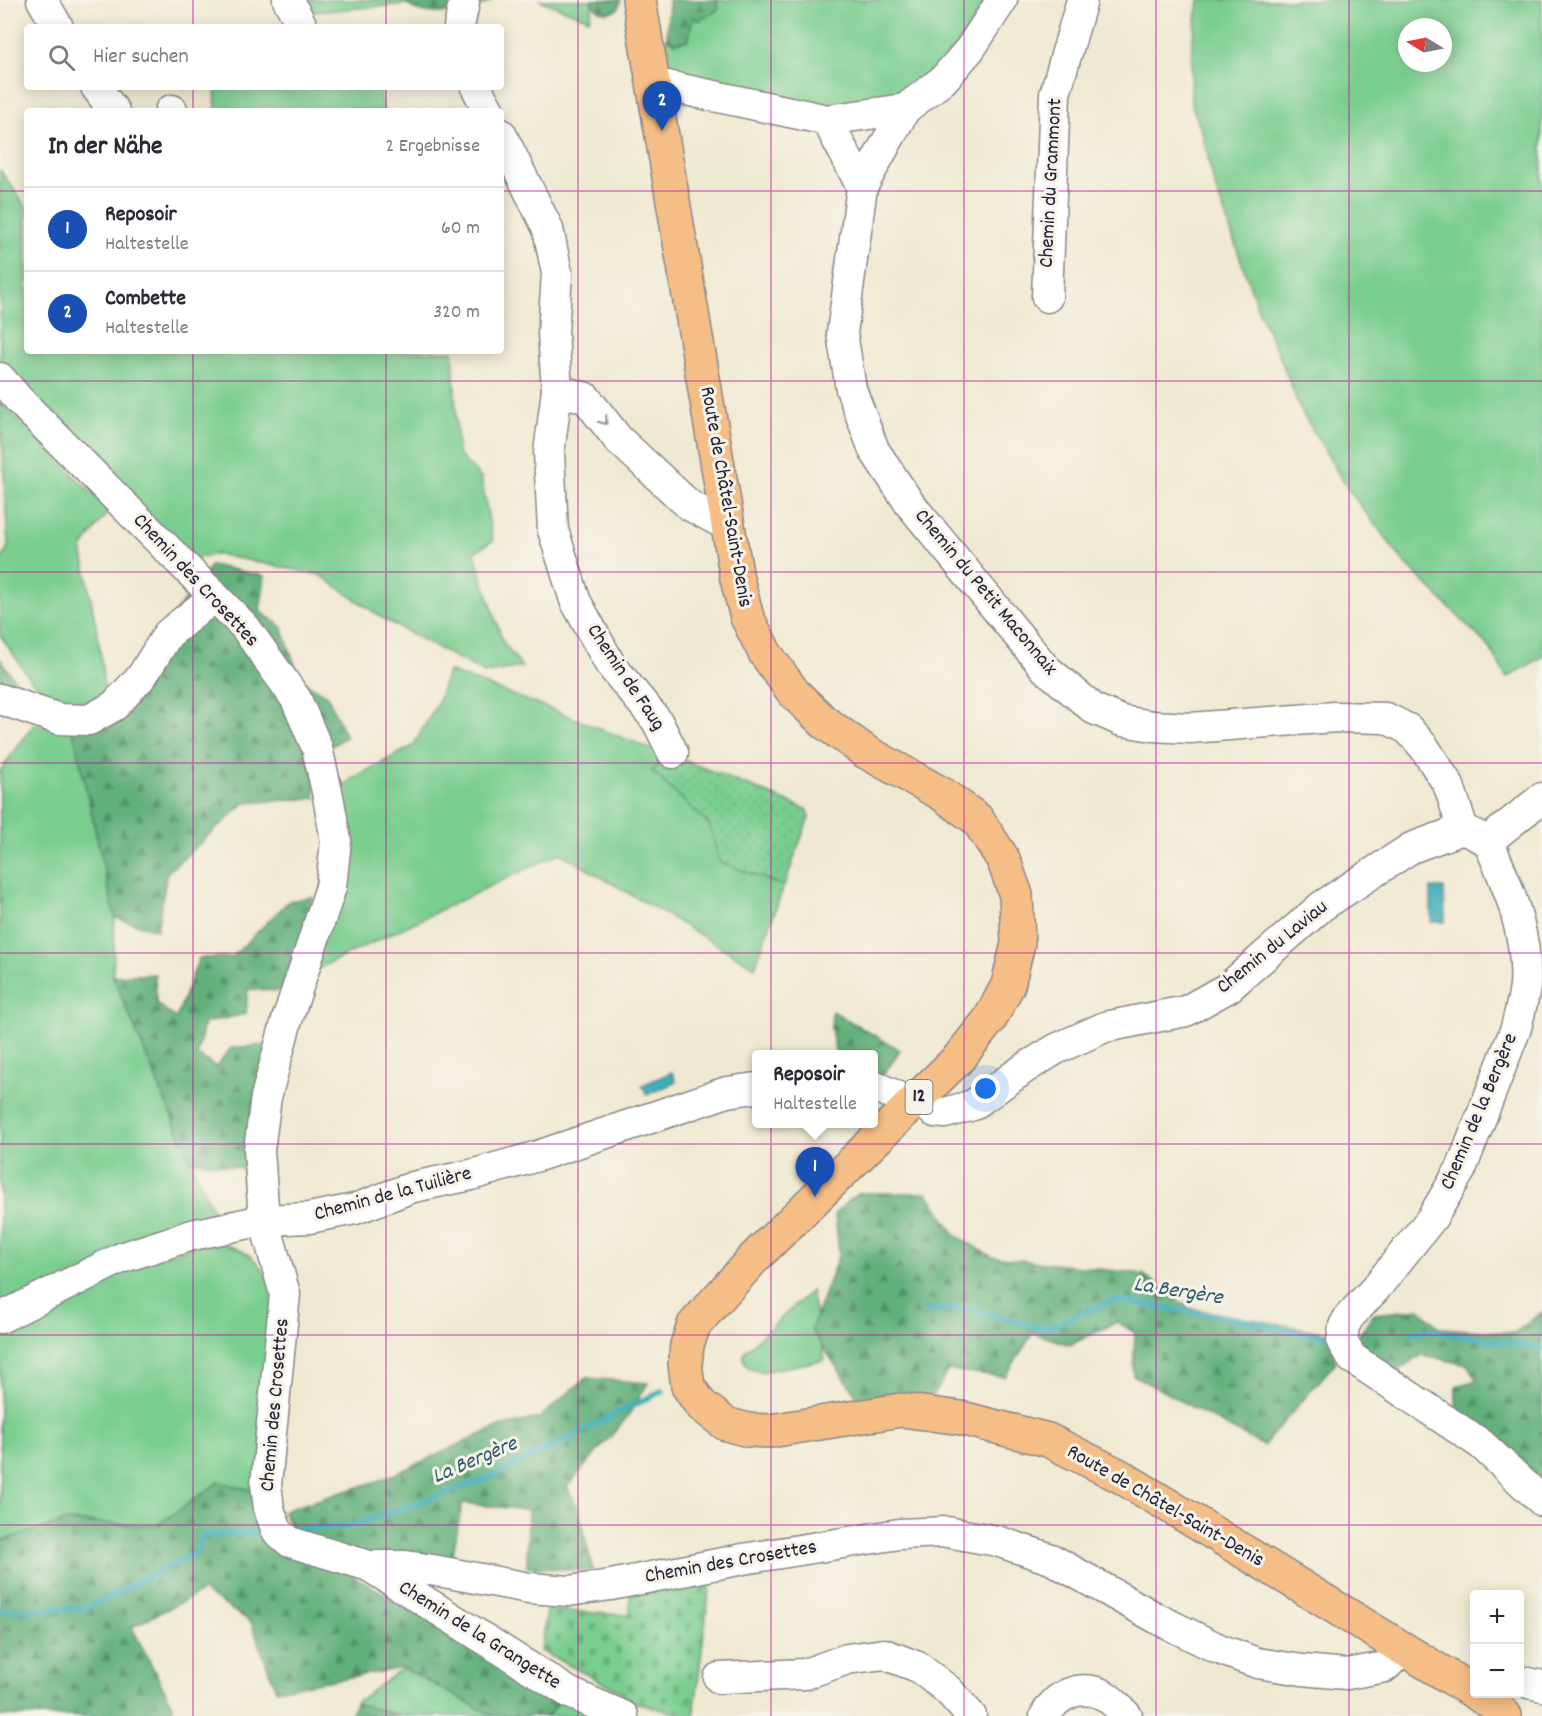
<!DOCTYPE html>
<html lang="de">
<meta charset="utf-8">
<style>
:root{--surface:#fff;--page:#f2f2f3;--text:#2b2b33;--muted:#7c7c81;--line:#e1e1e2;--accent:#b5179e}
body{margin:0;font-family:Dekko,sans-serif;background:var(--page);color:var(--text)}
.controls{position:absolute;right:18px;bottom:18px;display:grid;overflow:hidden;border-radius:6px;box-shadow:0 3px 15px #0003}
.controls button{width:54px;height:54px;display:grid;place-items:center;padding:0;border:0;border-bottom:2px solid var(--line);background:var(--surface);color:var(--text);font:30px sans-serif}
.compass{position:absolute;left:1398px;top:18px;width:54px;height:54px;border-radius:50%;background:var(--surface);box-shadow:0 3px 15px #0003;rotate:280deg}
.you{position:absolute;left:986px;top:1089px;width:21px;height:21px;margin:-15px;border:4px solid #fff;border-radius:50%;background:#1a73e8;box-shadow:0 0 0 9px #1a73e833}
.badge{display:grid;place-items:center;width:39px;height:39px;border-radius:50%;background:var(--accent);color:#fff;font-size:20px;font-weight:700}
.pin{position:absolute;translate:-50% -50px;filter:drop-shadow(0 2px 3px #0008)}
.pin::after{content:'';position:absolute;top:32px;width:21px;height:18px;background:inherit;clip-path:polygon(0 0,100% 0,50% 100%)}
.popup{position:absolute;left:752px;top:1050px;width:126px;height:78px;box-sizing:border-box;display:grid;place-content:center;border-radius:6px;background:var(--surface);filter:drop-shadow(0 2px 4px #0005);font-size:20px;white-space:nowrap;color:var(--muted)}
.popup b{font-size:22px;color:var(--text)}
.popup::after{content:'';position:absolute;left:50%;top:100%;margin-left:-12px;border:12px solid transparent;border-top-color:var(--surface)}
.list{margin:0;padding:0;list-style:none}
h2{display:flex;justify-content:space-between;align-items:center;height:78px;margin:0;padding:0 24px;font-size:26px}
h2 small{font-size:20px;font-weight:400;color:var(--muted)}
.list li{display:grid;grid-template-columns:39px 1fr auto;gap:18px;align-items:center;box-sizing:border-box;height:84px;padding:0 24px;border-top:2px solid var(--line)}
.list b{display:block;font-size:22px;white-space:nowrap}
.list p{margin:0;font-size:20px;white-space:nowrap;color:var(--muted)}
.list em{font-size:20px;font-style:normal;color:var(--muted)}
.icon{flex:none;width:33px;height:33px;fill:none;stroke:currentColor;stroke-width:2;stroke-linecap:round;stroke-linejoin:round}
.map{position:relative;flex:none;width:1542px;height:1716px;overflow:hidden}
.search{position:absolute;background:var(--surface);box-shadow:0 3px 15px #0003;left:24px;top:24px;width:480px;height:66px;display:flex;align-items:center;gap:15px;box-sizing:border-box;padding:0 21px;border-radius:6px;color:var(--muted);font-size:22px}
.panel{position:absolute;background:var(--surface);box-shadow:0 3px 15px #0003;left:24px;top:108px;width:480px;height:246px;border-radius:6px}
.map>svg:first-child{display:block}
.grass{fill:#79cd8f;stroke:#4e7865;stroke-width:1.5;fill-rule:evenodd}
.forest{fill:url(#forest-firs);stroke:#42695a;stroke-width:1.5}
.cemetery{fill:url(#cemetery-stones);stroke:#4e7865;stroke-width:1.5}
.park{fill:url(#park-dots);stroke:#4e7865;stroke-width:1.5}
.water{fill:#3dadba;stroke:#30687a;stroke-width:1.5}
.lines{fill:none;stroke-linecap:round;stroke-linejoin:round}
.stream{stroke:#3dadba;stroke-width:6}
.minor-casing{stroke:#898686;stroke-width:33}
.major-casing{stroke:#898686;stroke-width:36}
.minor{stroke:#fff;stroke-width:30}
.major{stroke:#f6be87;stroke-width:33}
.oneway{stroke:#9c9ca7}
.grid{fill:none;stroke:#b5179e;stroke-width:1.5;stroke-opacity:0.55}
.labels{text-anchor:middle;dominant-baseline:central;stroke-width:6;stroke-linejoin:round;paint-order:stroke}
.shield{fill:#f7f3e8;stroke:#62616f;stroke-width:1.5}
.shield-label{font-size:20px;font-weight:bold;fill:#22223b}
.street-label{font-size:21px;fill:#22223b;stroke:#f7f3e8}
.water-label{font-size:22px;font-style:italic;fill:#2d5a6e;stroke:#f7f3e8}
</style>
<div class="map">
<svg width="1542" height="1716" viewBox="0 0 1542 1716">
<defs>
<pattern id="forest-firs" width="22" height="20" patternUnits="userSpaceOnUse" patternTransform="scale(1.5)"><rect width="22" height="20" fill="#62b07a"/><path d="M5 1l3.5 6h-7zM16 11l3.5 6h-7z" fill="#508f65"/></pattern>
<pattern id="cemetery-stones" width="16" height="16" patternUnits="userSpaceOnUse" patternTransform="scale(1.5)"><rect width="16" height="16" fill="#79cd8f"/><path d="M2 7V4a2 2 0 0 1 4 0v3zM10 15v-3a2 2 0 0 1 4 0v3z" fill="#68b07c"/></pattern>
<pattern id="park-dots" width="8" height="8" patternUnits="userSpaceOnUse" patternTransform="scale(1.5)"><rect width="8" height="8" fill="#79cd8f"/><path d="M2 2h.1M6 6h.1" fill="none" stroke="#68b07c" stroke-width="1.8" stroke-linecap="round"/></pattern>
</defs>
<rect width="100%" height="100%" fill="#f7f3e8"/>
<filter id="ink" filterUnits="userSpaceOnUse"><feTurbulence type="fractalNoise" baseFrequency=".0167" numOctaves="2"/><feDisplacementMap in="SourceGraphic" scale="12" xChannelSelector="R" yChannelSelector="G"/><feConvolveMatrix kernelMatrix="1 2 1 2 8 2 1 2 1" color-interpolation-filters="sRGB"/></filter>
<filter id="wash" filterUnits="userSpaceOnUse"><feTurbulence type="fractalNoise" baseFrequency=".008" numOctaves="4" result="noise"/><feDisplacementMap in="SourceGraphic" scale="24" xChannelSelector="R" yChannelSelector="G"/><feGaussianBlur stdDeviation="1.35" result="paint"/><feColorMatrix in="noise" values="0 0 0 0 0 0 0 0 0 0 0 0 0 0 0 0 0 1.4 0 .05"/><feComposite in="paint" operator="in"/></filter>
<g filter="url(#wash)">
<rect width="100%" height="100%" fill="#f0e9d2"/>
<!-- grass -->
<g class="grass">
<polygon points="296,0 407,0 407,4 313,12"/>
<polygon points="539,0 591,0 593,6 589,19"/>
<polygon points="717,0 986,0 949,59 919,83 897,96 826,106 683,75 668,66 661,56 667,38 669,40 691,24 693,18 700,20 718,10"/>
<path d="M 1199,0 L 1542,0 L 1542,657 L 1507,678 L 1490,648 L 1403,561 L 1348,489 L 1300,409 L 1279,354 L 1259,312 L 1214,183 L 1202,132 L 1191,103 L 1192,45 ZM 1407,27 L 1443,27 L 1443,63 L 1407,63 Z"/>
<polygon points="215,87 380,87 383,111 216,111"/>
<polygon points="0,170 27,208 27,351 453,351 458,454 481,478 493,541 474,552 503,642 522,667 485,673 387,621 320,575 216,554 191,560 35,406 0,361"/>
<polygon points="0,402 109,510 82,548 100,649 105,697 86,713 62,712 31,680 0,635 0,564 8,546"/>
<polygon points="448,671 553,710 666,755 652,771 709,824 720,862 784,886 755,967 560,853 311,972 334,793 353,778 413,746 438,702"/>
<polygon points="34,724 73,730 115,918 113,976 190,1160 216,1217 0,1305 0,771"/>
<path d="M 213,1241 C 254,1252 259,1259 276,1296 L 260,1492 L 219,1482 L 156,1526 L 67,1521 L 0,1541 L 0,1336 L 6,1335 L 129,1266 Z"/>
<path d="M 811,1291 L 825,1360 L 760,1372 C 748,1369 741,1364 745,1351 Z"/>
<polygon points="404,1668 493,1716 400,1716 355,1703"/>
<polygon points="564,1696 606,1716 547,1716"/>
</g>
<!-- forest -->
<g class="forest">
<path d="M 407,0 L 492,0 C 474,13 423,19 407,4 Z"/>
<path d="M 591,0 L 621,0 L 618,9 C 606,15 596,13 591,0 Z"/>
<polygon points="669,0 717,0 718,10 700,20 693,18 688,40 675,43 667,38"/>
<polygon points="211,565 265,576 260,611 282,627 300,680 327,695 346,737 333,745 311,753 316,798 245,803 167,873 157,930 115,918 73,730 126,712 174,614"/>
<polygon points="0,659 27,697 0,689"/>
<polygon points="313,897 288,992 248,989 246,1014 204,1023 197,1055 216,1067 231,1048 266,1045 248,1169 190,1160 113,976 155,974 156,1003 176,1018 199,958 232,957 289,901"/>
<polygon points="832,1011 900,1050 880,1081 874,1081 874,1054 836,1054 831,1029"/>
<polygon points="858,1193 928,1193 955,1235 992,1257 1143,1274 1189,1308 1327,1333 1336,1362 1263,1446 1133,1375 1135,1333 1117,1322 1070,1345 1033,1333 1005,1377 948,1370 926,1409 865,1408 811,1330 839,1254 835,1213"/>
<polygon points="1420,1309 1439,1328 1514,1333 1542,1312 1542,1501 1456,1407 1456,1386 1477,1380 1468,1365 1422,1355 1397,1371 1369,1355 1358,1336 1374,1314"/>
<polygon points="586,1378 648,1383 628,1416 567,1487 579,1510 593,1571 527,1567 528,1510 462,1503 452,1561 372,1558 295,1534 282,1511 384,1479 495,1428 539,1418"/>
<polygon points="219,1482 260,1492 269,1528 564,1696 547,1716 493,1716 403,1668 276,1690 251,1622 203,1591 132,1627 173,1707 168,1716 0,1716 0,1541 67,1521 156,1526"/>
<polygon points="355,1703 400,1716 350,1716"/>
</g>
<!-- cemetery -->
<polygon class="cemetery" points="678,1578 681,1591 710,1584 694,1716 685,1716 622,1699 623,1693 541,1651 547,1610 630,1615 630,1587"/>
<!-- park -->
<polygon class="park" points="673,753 684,760 808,810 809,817 784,886 720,862 709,824 652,771"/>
<!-- water -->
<g class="water">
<polygon points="1431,888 1444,888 1445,922 1431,922"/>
<polygon points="672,1072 676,1082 647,1095 642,1085"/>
</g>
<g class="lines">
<!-- stream -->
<g class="stream">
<polyline points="925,1310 969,1309 1044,1329 1114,1300 1248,1321 1325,1337"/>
<polyline points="1412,1334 1427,1330 1542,1348"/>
<polyline points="292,1530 351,1526 489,1478 662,1391"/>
<polyline points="0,1611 87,1608 197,1552 203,1535 268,1534"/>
</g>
</g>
</g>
<g filter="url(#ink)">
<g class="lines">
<defs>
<g id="minor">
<polyline points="42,0 58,27"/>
<polyline points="288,0 301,24"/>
<polyline points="459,27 464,3"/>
<polyline points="653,83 827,120 905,109 943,80 970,49 1002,0"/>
<polyline points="96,87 114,111"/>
<polyline points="476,87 489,111"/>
<polyline points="170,111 172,110"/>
<polyline points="827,120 862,187 842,333 851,389 874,450 910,504 1045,668 1094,709 1122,721 1153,726 1190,728 1335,717 1386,718 1408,729 1424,747 1449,786 1463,829"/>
<polyline points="501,134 548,229 557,273 553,333 557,390 549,453 553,530 575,600 610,664 657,721 673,753"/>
<polyline points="862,187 905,109"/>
<polyline points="1047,297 1055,94 1082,0"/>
<polyline points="0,378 20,401 245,627 296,699 317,748 328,796 336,841 331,887 286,1023 266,1097 259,1150 264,1220 285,1294 266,1484 269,1509 277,1531 290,1542 369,1566 406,1566 433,1570 529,1588 569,1591 611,1585 743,1559 899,1534 947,1532 997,1541 1051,1559 1160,1620 1219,1649 1257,1663 1302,1670 1347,1674 1385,1667 1404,1648"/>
<polyline points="557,390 586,398 618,439 689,505 728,526"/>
<polyline points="0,699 59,719 89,720 114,706 142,676 168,634 214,597"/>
<path d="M 1463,829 L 1488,841 C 1508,886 1529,936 1525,987 C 1523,1001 1519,1015 1516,1028 L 1461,1169 L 1432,1218 L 1375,1289 L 1349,1317 L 1344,1326 L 1342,1342 L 1352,1358 L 1481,1444 L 1542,1501"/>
<polyline points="1488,841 1542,798"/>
<polyline points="874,1086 894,1095 907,1109"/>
<polyline points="917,1099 935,1112 945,1113 973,1105 1025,1068 1056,1049 1105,1027 1186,1011 1229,987 1322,906 1411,848 1463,829"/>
<polyline points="0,1318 121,1258 192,1235 264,1220 309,1218 355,1209 413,1187 471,1175 538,1156 727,1092 756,1088"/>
<polyline points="369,1566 570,1693 623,1716"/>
<polyline points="719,1678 805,1674 847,1659 884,1654 918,1667 948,1690 971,1716"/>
<polyline points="1520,1681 1542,1686"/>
<path d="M 1045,1716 C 1056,1695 1079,1684 1102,1694 C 1112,1699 1119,1708 1127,1716"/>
</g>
<g id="major">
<polyline points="639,0 737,579 747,617 765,653 794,693 824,722 866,752 942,794 977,819 1003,859 1016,895 1018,943 1008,985 990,1019 958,1059 754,1258 694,1325 687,1345 685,1364 688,1386 701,1405 726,1424 748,1430 770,1431 901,1410 961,1418 1048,1440 1120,1476 1474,1692"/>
<polyline points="1477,1694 1494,1704 1505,1716"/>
</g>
</defs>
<!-- minor casing -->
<use href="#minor" class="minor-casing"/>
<!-- major casing -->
<use href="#major" class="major-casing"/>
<!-- minor -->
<use href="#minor" class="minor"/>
<!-- major -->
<use href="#major" class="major"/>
</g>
<!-- one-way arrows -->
<defs><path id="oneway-chevron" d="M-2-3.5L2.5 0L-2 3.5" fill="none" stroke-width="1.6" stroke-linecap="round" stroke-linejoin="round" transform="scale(1.5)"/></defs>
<use class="oneway" href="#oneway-chevron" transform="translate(604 421) rotate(52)"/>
</g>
<!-- grid -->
<path class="grid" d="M 193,0 L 193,27M 386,0 L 386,27M 578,0 L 578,1716M 771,0 L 771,1716M 964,0 L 964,1716M 1156,0 L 1156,1716M 1349,0 L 1349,1716M 193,87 L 193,111M 386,87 L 386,111M 0,191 L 27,191M 501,191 L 1542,191M 193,351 L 193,1716M 386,351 L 386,1716M 0,381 L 1542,381M 0,572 L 1542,572M 0,763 L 1542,763M 0,953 L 1542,953M 0,1144 L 1542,1144M 0,1335 L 1542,1335M 0,1525 L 1542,1525"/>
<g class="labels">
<!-- shield labels -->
<rect class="shield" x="905.5" y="1080" width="27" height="34" rx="4.5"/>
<g class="shield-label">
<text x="919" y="1097">12</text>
</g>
<!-- street labels -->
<g class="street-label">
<text transform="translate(1052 183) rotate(-87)">Chemin du Grammont</text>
<text transform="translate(725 497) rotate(80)">Route de Châtel-Saint-Denis</text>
<text transform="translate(195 581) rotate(47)">Chemin des Crosettes</text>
<text transform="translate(985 593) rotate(50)">Chemin du Petit Maconnaix</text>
<text transform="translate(625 678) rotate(56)">Chemin de Faug</text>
<text transform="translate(1273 948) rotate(-39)">Chemin du Laviau</text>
<text transform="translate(1480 1112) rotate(-67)">Chemin de la Bergère</text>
<text transform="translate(393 1195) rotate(-15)">Chemin de la Tuilière</text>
<text transform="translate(276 1405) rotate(-85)">Chemin des Crosettes</text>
<text transform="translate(1165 1507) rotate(30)">Route de Châtel-Saint-Denis</text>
<text transform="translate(731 1563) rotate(-10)">Chemin des Crosettes</text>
<text transform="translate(479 1636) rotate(32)">Chemin de la Grangette</text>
</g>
<!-- water labels -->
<g class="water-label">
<text transform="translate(1178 1292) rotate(9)">La Bergère</text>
<text transform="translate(475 1461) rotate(-23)">La Bergère</text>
</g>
</g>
</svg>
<div class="controls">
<button>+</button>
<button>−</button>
</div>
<svg class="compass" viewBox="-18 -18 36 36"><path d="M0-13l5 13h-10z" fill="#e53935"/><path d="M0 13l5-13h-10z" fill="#7c7c81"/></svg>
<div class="you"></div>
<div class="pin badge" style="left:815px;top:1197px;background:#1a4fb4">1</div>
<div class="popup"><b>Reposoir</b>Haltestelle</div>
<div class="pin badge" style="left:662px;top:131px;background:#1a4fb4">2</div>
<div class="search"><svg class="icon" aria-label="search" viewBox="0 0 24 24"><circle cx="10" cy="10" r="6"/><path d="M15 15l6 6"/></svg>Hier suchen</div>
<section class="panel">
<h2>In der Nähe<small>2 Ergebnisse</small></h2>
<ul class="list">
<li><span class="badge" style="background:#1a4fb4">1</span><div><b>Reposoir</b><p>Haltestelle</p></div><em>60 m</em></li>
<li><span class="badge" style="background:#1a4fb4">2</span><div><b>Combette</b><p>Haltestelle</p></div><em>320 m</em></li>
</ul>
</section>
</div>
